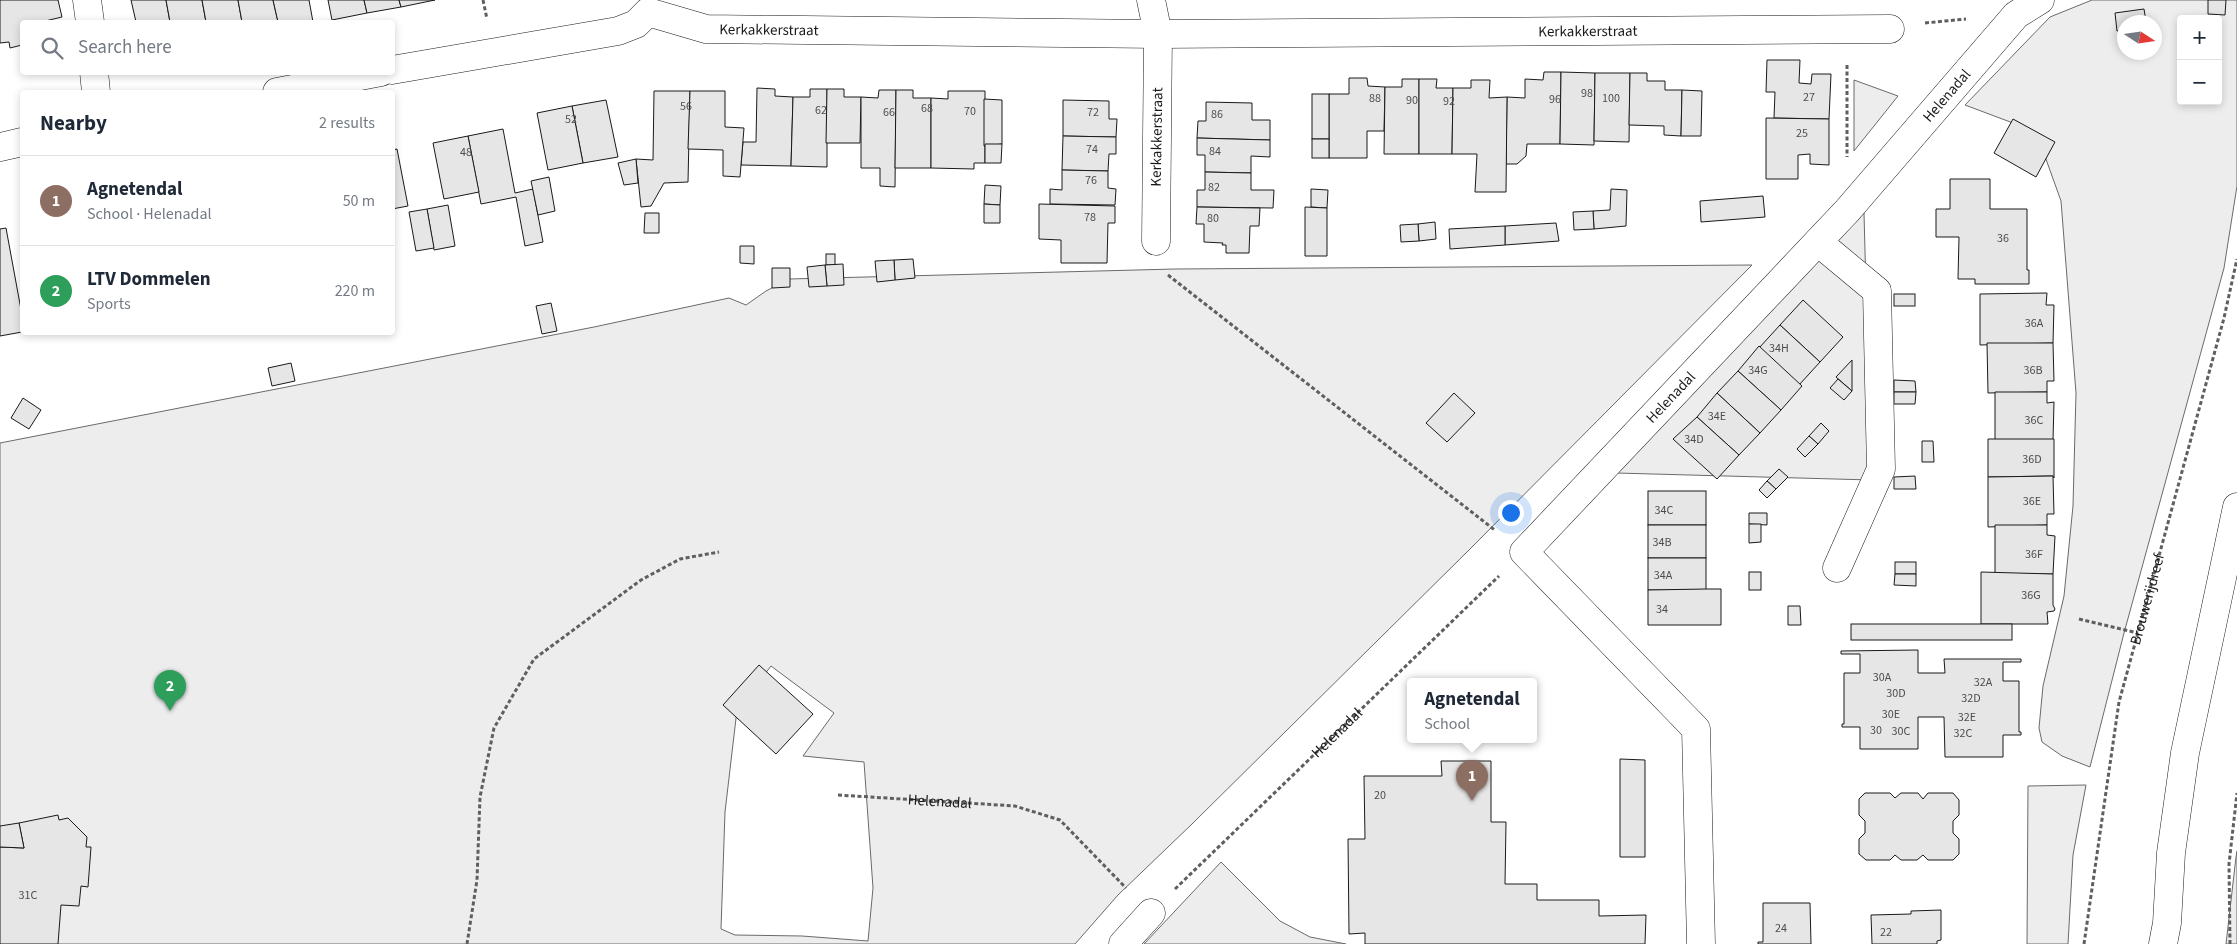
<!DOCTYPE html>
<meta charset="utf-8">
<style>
:root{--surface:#fff;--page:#f2f2f3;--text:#1f2937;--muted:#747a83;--line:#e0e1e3;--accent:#2563eb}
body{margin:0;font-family:"Source Sans 3",sans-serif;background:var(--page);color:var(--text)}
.controls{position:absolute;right:15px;top:15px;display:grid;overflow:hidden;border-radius:5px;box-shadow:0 2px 8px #0003}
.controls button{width:45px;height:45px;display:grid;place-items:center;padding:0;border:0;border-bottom:1px solid var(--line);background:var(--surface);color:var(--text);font:25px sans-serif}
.compass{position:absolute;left:2117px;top:15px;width:45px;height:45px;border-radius:50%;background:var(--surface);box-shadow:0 2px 8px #0003;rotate:102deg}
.you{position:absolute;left:1510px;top:512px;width:18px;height:18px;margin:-12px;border:4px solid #fff;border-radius:50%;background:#1a73e8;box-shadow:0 0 0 8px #1a73e833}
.badge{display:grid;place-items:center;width:32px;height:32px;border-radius:50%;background:var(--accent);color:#fff;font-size:16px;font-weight:700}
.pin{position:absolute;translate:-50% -41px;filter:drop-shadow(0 1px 2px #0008)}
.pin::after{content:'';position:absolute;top:26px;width:18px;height:15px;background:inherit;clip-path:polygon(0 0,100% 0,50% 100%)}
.popup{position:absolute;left:1407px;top:678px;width:130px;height:65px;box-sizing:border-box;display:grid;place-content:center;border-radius:5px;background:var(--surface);filter:drop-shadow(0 1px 4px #0005);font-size:16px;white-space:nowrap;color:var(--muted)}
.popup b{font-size:19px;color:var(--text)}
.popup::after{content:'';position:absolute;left:50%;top:100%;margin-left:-10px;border:10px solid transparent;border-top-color:var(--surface)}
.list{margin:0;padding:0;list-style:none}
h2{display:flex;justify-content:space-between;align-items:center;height:65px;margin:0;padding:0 20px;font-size:21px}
h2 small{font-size:16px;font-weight:400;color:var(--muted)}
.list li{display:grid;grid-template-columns:32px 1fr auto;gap:15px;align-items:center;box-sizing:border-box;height:90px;padding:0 20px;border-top:1px solid var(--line)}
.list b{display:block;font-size:19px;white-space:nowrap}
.list p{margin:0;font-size:16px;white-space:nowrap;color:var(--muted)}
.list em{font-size:16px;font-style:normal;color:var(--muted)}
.icon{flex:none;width:28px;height:28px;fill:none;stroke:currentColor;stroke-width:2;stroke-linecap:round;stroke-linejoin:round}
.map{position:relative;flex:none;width:2237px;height:944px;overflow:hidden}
.search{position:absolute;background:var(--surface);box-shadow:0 2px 8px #0003;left:20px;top:20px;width:375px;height:55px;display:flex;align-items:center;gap:12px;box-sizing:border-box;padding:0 18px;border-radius:5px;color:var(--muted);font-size:19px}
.panel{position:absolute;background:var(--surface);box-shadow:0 2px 8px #0003;left:20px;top:90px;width:375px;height:245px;border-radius:5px}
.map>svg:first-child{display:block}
.green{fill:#ededed;stroke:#6a6a6a;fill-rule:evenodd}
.building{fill:#e6e6e6;stroke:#1a1a1a}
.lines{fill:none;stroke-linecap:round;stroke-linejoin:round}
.minor-casing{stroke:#1a1a1a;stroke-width:29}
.path{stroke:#5f5f5f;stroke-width:3;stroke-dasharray:4 2.5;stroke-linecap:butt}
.minor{stroke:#fff;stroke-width:28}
.labels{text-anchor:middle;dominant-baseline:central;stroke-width:4;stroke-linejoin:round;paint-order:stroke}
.number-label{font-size:12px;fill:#4d4d4d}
.street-label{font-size:15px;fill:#1a1a1a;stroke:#fff}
</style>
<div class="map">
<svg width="2237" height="944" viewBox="0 0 2237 944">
<rect width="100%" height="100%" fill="#fff"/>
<!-- green -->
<g class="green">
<path d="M 2092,0 L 2237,0 L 2237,186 L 2224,268 L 2124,633 L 2090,767 L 2062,756 L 2042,742 L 2039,728 L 2043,686 L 2064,596 L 2073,506 L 2076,393 L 2061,201 L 2042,148 L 2021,126 L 1965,105 L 2050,17 ZM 2181,19 L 2218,19 L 2218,101 L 2181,101 ZM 2124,22 L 2154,22 L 2154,52 L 2124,52 Z"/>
<polygon points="1854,80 1898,96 1854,151"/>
<polygon points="1864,213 1871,480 1616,473"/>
<path d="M 1752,265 L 1470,549 L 1192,824 L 1118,895 L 1075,944 L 0,944 L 0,443 L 594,327 L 729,298 L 746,305 L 766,291 L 789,279 L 1175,269 ZM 771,666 L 834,713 L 803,756 L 864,762 L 873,888 L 868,941 L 802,936 L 735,935 L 721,929 L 725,812 L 737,710 Z"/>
<polygon points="2086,785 2073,855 2068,944 2027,944 2028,786"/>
<polygon points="2237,851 2237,944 2226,944 2236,857"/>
<polygon points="1221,862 1280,921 1310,937 1346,944 1144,944"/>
</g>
<!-- building -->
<g class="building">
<polygon points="0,0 58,0 62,17 41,22 22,22 22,45 10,48 9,42 0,43"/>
<polygon points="131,0 166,0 170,22 136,22"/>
<polygon points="166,0 202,0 206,22 170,22"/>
<polygon points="202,0 238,0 242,22 206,22"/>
<polygon points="238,0 273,0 278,22 242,22"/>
<polygon points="273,0 309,0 313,22 278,22"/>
<polygon points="328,0 364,0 367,13 332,20"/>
<polygon points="364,0 399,0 401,7 367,13"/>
<polygon points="399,0 435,0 401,7"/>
<polygon points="2208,0 2226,0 2225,15 2208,14"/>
<polygon points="2144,9 2146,22 2124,22 2124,30 2117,31 2115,13"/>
<polygon points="1767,60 1800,60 1799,83 1811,84 1812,74 1831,74 1829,119 1774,118 1775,92 1766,92"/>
<polygon points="1544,72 1561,72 1560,144 1527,144 1526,156 1517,164 1506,164 1507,97 1525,98 1525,79 1543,80"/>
<polygon points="1561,72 1595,73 1594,145 1560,144"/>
<polygon points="1595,73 1630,73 1629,142 1594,141"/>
<polygon points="1630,73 1647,73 1647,81 1665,81 1665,90 1682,90 1681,136 1664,135 1664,126 1629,125"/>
<polygon points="1349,78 1367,78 1368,86 1385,87 1384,131 1367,131 1367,158 1329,158 1329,94 1349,94"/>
<polygon points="1402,79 1419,79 1419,154 1384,154 1385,87 1402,87"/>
<polygon points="1419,79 1437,79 1436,88 1453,88 1452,154 1419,154"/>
<polygon points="1471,80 1490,80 1489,98 1507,97 1506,192 1475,192 1477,154 1452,154 1453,88 1471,88"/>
<polygon points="757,88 775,89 775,96 793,97 791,166 741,165 743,142 756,142"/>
<polygon points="810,89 827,89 827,167 791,166 793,97 810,97"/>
<polygon points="827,89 844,89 844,97 861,97 860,143 826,143"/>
<polygon points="879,90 896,90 895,187 880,186 880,168 861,168 861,97 878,98"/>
<polygon points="896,90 913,90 913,98 931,98 931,168 895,168"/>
<polygon points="1682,90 1702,91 1701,136 1681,136"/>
<polygon points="654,91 690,91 688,182 664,183 651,206 641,207 636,159 653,160"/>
<polygon points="690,91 725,91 725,127 744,128 740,177 723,176 723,150 688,149"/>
<polygon points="948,91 985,91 985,163 974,163 974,169 931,168 931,98 948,99"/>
<rect x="1312" y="94" width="17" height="45"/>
<polygon points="984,99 1002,100 1002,144 984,146"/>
<polygon points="606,100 618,157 583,163 572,106"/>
<polygon points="1063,100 1109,101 1109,119 1117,119 1116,137 1063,136"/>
<polygon points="1206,102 1252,103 1252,120 1270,120 1270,140 1197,138 1198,121 1206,121"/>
<polygon points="572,106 583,163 548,170 537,113"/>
<polygon points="1766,118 1829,119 1829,165 1810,164 1810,154 1798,155 1798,179 1766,179"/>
<polygon points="2013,119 2055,142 2036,177 1994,153"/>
<polygon points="503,129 515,193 533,189 543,242 525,246 516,197 481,204 468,136"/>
<polygon points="468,136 479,192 444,199 433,143"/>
<polygon points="1063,136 1116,137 1116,154 1109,154 1108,171 1062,170"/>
<polygon points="1197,138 1270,140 1270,157 1251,156 1251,173 1205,172 1205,155 1197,155"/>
<rect x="1312" y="139" width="17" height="19"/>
<polygon points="985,144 1002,144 1001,163 985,163"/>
<polygon points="397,149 408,206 392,209 392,150"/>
<polygon points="636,159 638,183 624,185 618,163"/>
<polygon points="1062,170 1108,171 1108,188 1116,189 1115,205 1050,204 1050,189 1062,190"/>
<polygon points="1205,172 1251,173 1251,190 1274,190 1273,208 1197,207 1197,190 1205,190"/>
<polygon points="549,177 555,211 538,215 531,181"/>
<polygon points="1950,179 1990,179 1990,209 2027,209 2027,270 2029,270 2029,284 1975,284 1975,279 1958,279 1959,237 1936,237 1936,209 1950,209"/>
<polygon points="985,185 1001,186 1000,205 984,204"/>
<polygon points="1311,189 1328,190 1327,208 1311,207"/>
<polygon points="1611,189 1627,190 1626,226 1594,229 1593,211 1610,210"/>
<polygon points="1763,196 1765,217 1701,222 1700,201"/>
<polygon points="984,204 1000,205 1000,223 984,223"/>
<polygon points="1039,204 1115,206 1115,223 1108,223 1107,263 1061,263 1061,240 1039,239"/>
<polygon points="448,205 455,246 434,250 427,209"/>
<polygon points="1197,207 1260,208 1259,226 1250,226 1249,253 1226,253 1226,245 1222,245 1223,243 1204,242 1204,224 1196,224"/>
<polygon points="1305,207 1327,208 1327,256 1305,256"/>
<polygon points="427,209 434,248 416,251 409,212"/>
<polygon points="1593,211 1594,229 1574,230 1573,212"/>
<polygon points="645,213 659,213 659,233 644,233"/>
<polygon points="1435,222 1436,239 1419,241 1418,224"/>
<polygon points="1556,223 1559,241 1505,245 1505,226"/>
<polygon points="1418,224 1419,241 1401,242 1400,225"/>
<polygon points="1505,226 1505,245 1450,249 1449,229"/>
<polygon points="6,228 22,315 22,332 0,336 0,229"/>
<polygon points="740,246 754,246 754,264 740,263"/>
<rect x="826" y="254" width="9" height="11"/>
<polygon points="913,259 915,278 895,280 894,260"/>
<polygon points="894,260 895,280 877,282 875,261"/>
<polygon points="843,264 844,285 827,286 825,265"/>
<polygon points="825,265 827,286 809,287 807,267"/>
<polygon points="772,268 790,268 790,287 772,288"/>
<polygon points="2047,293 2046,305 2054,305 2053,343 1980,345 1980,294"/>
<rect x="1894" y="294" width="21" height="12"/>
<polygon points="1803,300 1843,337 1820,362 1780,325"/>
<polygon points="551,303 557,331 542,334 536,306"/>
<polygon points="1780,325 1820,362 1799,385 1759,348"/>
<polygon points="1987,343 2053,343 2054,381 2047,381 2047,392 1988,393"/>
<polygon points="1759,346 1802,386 1781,410 1738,371"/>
<polygon points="1852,360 1852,391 1836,377"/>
<polygon points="291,363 295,381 272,386 268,368"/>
<polygon points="1738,371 1781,410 1760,433 1717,393"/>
<polygon points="1838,379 1852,391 1844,400 1830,388"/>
<polygon points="1894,380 1915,381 1916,392 1894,392"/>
<polygon points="1894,392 1916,392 1915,404 1894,404"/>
<polygon points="1995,392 2047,392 2047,403 2054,402 2053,440 1995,440"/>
<polygon points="1454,393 1475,413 1447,442 1426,423"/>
<polygon points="1717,393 1760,433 1739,455 1697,417"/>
<polygon points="23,398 41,410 29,429 11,418"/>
<polygon points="1697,417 1739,455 1717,479 1673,439"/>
<polygon points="1821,423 1829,431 1818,444 1809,436"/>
<polygon points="1809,436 1818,444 1805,457 1797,449"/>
<polygon points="1988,439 2054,439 2054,478 2053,476 1988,477"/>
<polygon points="1922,441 1933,441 1934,462 1922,462"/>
<polygon points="1779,469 1788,477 1776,489 1767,481"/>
<polygon points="1915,476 1916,489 1894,489 1894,477"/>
<polygon points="2053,476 2054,514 2047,514 2047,525 1988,527 1988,477"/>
<polygon points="1767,481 1776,489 1767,498 1759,490"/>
<rect x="1648" y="491" width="58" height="34"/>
<polygon points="1749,513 1767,513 1767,525 1749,524"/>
<polygon points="1749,524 1761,524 1761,542 1749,543"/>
<rect x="1648" y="525" width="58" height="33"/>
<polygon points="1995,525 2047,525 2047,535 2055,536 2053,574 1995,574"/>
<rect x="1648" y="558" width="58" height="32"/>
<rect x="1895" y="562" width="21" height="12"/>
<rect x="1749" y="572" width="12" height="18"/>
<polygon points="1981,572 2053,574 2053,605 2055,609 2054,611 2047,612 2048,624 1981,624"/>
<polygon points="1895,574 1916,574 1916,586 1894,585"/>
<polygon points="1706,589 1721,589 1721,625 1648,625 1648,590"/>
<polygon points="1788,606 1800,606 1801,625 1788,625"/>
<rect x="1851" y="624" width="161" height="16"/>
<polygon points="1918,650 1918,673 1945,673 1944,659 2021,659 2021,662 2003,662 2003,681 2019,681 2019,732 2021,732 2021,735 2003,735 2003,757 1945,757 1944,717 1918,717 1918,749 1860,749 1860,727 1842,727 1842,724 1844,724 1844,673 1860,673 1860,654 1841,654 1841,651"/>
<polygon points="759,665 813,714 776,754 723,705"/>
<polygon points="1620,759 1645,760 1645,857 1620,857"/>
<polygon points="1441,761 1491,761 1491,822 1506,822 1505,884 1537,884 1537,900 1599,900 1599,916 1646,915 1645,944 1365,944 1365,933 1349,934 1348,839 1365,839 1364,776 1442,776"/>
<polygon points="1865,793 1890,793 1895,798 1901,793 1918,793 1923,799 1928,793 1953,793 1959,800 1959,815 1953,821 1953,833 1959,839 1959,854 1953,860 1928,860 1923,855 1917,860 1901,860 1895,855 1890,860 1866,860 1859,854 1859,839 1865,833 1865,821 1859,815 1859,799"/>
<polygon points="58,815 59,820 68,818 87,837 86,847 91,847 88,887 81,886 79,906 61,905 58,944 0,944 0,847 24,848 19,823"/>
<polygon points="19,823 24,848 0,847 0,826"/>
<polygon points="1763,903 1810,903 1811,944 1758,944 1758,942 1763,942"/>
<polygon points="1941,910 1941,940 1937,941 1937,944 1872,944 1871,915 1911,914 1911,911"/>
</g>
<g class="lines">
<defs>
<g id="minor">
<polyline points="87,0 90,22"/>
<polyline points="1151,0 1158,34 1156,241"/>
<path id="s4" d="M 392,70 L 618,31 L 636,24 L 648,12 L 706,29 L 1158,34 L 1890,29"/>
<polyline points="94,72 96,92"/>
<polyline points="277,92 381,72"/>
<polyline points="0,147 22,142"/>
<polyline points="1818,242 1877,291 1881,469 1837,568"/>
<polyline points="1123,944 1151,913"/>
<path id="s5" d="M 1701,944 L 1696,729 L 1524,552 L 1847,211 L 2016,15 L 2040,0"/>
<polyline points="2163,944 2167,923 2171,853 2185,753 2237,507"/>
</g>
</defs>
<!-- minor casing -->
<use href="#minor" class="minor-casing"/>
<!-- path -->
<g class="path">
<polyline points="483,0 487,19"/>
<polyline points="1925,23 1966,19"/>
<polyline points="1847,65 1847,157"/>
<polyline points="1168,275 1496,531"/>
<polyline points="2079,619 2138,633"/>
<path id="s1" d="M 838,795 L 1015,806 L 1060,820 L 1126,888"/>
<path id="s2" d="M 1175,889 L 1499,576"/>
<polyline points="467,944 477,880 480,797 494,728 534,659 641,580 680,559 719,552"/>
<path id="s3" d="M 2084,944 L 2119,702 L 2224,318 L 2237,259"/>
<polyline points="2230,944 2229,864 2237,793"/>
</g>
<!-- minor -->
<use href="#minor" class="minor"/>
</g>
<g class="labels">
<!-- number labels -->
<g class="number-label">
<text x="1587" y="93">98</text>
<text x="1809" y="97">27</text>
<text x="1375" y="98">88</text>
<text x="1611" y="98">100</text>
<text x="1555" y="99">96</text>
<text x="1412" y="100">90</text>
<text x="1449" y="101">92</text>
<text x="686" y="106">56</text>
<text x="927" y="108">68</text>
<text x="821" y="110">62</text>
<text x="970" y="111">70</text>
<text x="889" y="112">66</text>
<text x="1093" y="112">72</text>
<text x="1217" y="114">86</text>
<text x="571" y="119">52</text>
<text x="1802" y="133">25</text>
<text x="1092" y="149">74</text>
<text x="1215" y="151">84</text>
<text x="466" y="152">48</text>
<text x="1091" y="180">76</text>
<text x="1214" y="187">82</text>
<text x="1090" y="217">78</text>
<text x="1213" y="218">80</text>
<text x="2003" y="238">36</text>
<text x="2034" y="323">36A</text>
<text x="1779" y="348">34H</text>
<text x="1758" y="370">34G</text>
<text x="2033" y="370">36B</text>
<text x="1717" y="416">34E</text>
<text x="2034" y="420">36C</text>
<text x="1694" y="439">34D</text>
<text x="2032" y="459">36D</text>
<text x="2032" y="501">36E</text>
<text x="1664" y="510">34C</text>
<text x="1662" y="542">34B</text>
<text x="2034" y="554">36F</text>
<text x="1663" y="575">34A</text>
<text x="2031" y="595">36G</text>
<text x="1662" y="609">34</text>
<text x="1882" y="677">30A</text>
<text x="1983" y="682">32A</text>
<text x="1896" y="693">30D</text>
<text x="1971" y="698">32D</text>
<text x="1891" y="714">30E</text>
<text x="1967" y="717">32E</text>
<text x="1876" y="730">30</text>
<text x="1901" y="731">30C</text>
<text x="1963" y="733">32C</text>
<text x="1380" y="795">20</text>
<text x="28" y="895">31C</text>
<text x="1781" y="928">24</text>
<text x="1886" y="932">22</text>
</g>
<!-- street labels -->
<g class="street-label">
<text stroke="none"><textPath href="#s4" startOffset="389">Kerkakkerstraat</textPath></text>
<text stroke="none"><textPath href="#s4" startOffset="1208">Kerkakkerstraat</textPath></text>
<text stroke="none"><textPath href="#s5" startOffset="1084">Helenadal</textPath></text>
<text transform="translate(1157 137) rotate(-89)">Kerkakkerstraat</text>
<text stroke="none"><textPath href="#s5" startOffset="675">Helenadal</textPath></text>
<text stroke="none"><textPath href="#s3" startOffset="351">Brouwerijdreef</textPath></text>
<text stroke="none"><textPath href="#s2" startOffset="225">Helenadal</textPath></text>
<text stroke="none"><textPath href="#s1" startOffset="102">Helenadal</textPath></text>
</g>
</g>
</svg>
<div class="controls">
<button>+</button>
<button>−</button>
</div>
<svg class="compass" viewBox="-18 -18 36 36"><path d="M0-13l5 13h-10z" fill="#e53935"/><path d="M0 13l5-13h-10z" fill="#747a83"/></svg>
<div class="you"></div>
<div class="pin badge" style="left:1472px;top:801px;background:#8d6e63">1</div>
<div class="popup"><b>Agnetendal</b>School</div>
<div class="pin badge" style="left:170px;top:711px;background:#2e9e5b">2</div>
<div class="search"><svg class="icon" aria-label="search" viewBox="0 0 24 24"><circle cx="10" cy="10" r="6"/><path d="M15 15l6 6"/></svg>Search here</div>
<section class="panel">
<h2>Nearby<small>2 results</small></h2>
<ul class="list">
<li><span class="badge" style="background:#8d6e63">1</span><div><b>Agnetendal</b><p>School · Helenadal</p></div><em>50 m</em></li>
<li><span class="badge" style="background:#2e9e5b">2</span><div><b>LTV Dommelen</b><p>Sports</p></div><em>220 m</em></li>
</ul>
</section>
</div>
